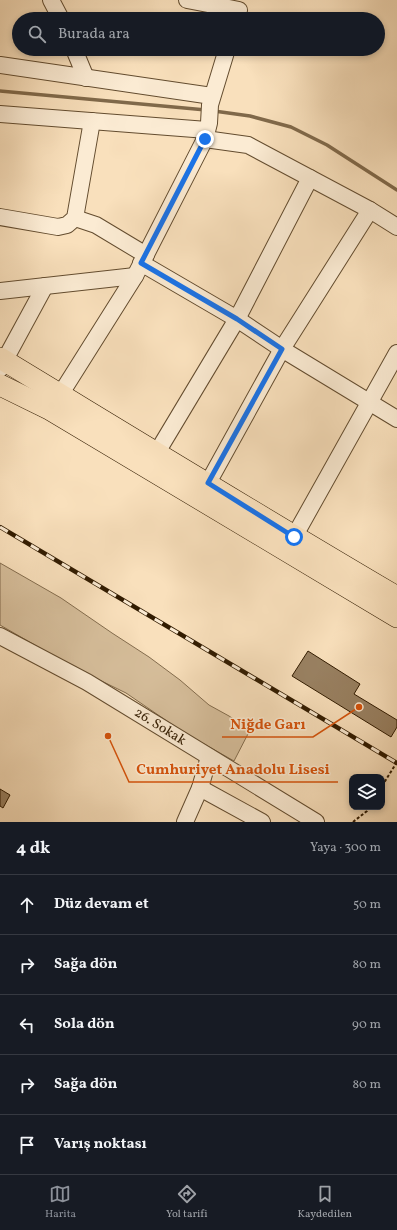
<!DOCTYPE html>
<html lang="tr">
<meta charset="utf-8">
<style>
:root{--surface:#171b24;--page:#20242c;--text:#f1f3f6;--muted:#9ea1a6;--line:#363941;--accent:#8c9099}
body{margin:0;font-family:Vollkorn,serif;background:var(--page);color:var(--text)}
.controls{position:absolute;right:12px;bottom:12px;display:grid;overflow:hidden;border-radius:8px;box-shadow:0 2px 6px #0003}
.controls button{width:36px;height:36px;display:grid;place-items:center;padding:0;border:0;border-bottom:1px solid var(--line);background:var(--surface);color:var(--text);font:20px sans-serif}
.stop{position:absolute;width:12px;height:12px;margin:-9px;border:3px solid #1a73e8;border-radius:50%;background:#fff}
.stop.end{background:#1a73e8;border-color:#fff;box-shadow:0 1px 4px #0008}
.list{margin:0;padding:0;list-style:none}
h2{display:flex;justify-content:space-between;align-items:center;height:52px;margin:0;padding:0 16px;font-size:17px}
h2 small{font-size:13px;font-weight:400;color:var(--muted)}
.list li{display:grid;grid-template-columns:26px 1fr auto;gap:12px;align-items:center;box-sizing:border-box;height:60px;padding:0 16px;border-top:1px solid var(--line)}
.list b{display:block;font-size:15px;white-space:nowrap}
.list em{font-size:13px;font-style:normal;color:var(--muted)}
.icon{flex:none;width:22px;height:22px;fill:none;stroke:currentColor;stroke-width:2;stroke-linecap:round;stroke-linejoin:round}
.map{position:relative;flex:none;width:397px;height:822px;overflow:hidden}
.search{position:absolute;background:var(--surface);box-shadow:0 2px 6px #0003;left:12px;right:12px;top:12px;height:44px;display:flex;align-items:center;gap:10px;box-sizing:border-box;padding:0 14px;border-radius:22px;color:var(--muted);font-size:15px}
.sheet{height:352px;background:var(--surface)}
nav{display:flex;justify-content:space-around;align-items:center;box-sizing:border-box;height:56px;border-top:1px solid var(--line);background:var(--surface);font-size:11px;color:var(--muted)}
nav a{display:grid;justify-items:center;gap:2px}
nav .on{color:var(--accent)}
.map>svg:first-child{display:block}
.green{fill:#d7bf9c;stroke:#846d4e}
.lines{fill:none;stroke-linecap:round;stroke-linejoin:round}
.stream{stroke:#80694a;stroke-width:3.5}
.building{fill:#998162;stroke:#311b00}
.minor-casing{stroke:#634c2f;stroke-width:18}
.major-casing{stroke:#311b00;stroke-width:22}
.path{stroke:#311b00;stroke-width:2;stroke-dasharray:3 2;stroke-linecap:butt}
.minor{stroke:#fbebd3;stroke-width:16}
.major{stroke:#f9e0bc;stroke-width:21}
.rail-casing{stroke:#311b00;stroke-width:4.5}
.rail{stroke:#fbebd3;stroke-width:3;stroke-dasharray:9;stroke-linecap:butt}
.path-bridge{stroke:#311b00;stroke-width:2;stroke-dasharray:3 2;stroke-linecap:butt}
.route{stroke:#1a73e8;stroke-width:5}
.labels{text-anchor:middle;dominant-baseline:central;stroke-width:3;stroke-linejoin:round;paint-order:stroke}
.street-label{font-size:14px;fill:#311b00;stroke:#fbebd3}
.leader{fill:none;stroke:#d6530b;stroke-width:1.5}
.callout-dot{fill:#d6530b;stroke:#fbebd3;stroke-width:1.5}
.callout-label{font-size:15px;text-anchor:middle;font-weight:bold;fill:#d6530b;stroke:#fbebd3;stroke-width:3;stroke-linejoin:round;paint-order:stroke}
</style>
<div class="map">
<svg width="397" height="822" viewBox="0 0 397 822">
<rect width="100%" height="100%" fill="#f9e0bc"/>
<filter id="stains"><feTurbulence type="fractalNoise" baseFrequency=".005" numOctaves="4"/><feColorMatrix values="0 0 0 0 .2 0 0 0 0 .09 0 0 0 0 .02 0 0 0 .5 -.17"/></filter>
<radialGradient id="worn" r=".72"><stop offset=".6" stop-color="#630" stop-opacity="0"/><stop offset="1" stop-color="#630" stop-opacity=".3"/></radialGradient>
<!-- green -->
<polygon class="green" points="0,563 61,598 112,633 149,657 180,680 209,705 229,716 250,730 234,761 183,732 126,693 73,667 0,625"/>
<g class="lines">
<!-- stream -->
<g class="stream">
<polyline points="0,91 206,110"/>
<polyline points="214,111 250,116 291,127 327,145 397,190"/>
</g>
</g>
<!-- building -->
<g class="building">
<polygon points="308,651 360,684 354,694 397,720 397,727 391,737 292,676"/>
<polygon points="0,789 10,795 3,808 0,806"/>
</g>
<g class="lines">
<defs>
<g id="minor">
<polyline points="51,0 61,19"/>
<polyline points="187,0 239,10"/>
<polyline points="74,49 86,78"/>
<polyline points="0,65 212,96"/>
<polyline points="0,114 207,130"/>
<polyline points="205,139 248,145 370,210 397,227"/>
<polyline points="0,217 58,227 67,225 75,218 92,121"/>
<polyline points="75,218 96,225 146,255"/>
<polyline points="141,263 237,319 285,351 397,419"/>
<polyline points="0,291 135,276"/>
<polyline points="0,369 45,286"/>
<polyline points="53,404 60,395 135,276 205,139 209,123 210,105 227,49"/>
<polyline points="156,454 237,319 310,178"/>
<polyline points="208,483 282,349 370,210"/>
<polyline points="294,537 397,353"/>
<polyline points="0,636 87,682 316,822"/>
<polyline points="200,788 262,822"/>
<polyline points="185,822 200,788 209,757"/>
</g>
<g id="major">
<path d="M 0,358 C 132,438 264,519 397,597"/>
<polyline points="0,385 49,409 397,617"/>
</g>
</defs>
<!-- minor casing -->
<use href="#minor" class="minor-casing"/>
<!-- major casing -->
<use href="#major" class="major-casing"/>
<!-- path -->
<polyline class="path" points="353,822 367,811 369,807"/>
<!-- minor -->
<use href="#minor" class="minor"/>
<!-- major -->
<use href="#major" class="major"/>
<defs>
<polyline id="rail" points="0,527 397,763"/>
</defs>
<!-- rail casing -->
<use href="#rail" class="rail-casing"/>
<!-- rail -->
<use href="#rail" class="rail"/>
<!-- path-bridge -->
<polyline class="path-bridge" points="382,786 397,762"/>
</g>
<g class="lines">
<!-- route -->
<polyline class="route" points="205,139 141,263 237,319 282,349 208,483 294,537"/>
</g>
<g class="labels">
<!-- street labels -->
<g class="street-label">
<text transform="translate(160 727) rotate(32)">26. Sokak</text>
</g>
</g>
<!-- callouts -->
<path class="leader" d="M359 707L313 737H222M108 736L129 782H338"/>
<g class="callout-dot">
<circle cx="359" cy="707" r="4"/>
<circle cx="108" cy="736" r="4"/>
</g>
<g class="callout-label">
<text x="268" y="729">Niğde Garı</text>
<text x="233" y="774">Cumhuriyet Anadolu Lisesi</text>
</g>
<rect width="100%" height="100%" filter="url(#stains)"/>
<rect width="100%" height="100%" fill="url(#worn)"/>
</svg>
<div class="controls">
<button><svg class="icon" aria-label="layers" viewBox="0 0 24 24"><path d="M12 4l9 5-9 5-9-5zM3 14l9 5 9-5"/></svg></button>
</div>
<div class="stop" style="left:294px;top:537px"></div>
<div class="stop end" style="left:205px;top:139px"></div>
<div class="search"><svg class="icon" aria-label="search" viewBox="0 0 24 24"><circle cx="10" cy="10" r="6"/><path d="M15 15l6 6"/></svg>Burada ara</div>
</div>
<section class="sheet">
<h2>4 dk<small>Yaya · 300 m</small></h2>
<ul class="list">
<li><svg class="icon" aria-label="ahead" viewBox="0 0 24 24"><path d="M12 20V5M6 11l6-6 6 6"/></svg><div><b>Düz devam et</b></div><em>50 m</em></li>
<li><svg class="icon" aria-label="right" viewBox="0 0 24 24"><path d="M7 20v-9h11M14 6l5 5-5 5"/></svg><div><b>Sağa dön</b></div><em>80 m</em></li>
<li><svg class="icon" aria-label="left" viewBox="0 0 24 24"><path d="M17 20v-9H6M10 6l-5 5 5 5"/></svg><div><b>Sola dön</b></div><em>90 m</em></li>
<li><svg class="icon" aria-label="right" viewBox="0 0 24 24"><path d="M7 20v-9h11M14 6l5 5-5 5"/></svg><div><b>Sağa dön</b></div><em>80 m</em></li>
<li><svg class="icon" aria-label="arrive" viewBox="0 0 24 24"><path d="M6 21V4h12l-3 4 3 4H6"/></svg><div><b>Varış noktası</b></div></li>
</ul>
</section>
<nav>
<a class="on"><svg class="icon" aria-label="map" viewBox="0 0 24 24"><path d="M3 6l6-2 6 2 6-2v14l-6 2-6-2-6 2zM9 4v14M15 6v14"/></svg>Harita</a>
<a><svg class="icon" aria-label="directions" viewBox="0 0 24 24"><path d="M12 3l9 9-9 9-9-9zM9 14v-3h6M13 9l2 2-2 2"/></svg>Yol tarifi</a>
<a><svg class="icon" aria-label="saved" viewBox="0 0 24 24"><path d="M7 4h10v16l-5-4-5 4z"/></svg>Kaydedilen</a>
</nav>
